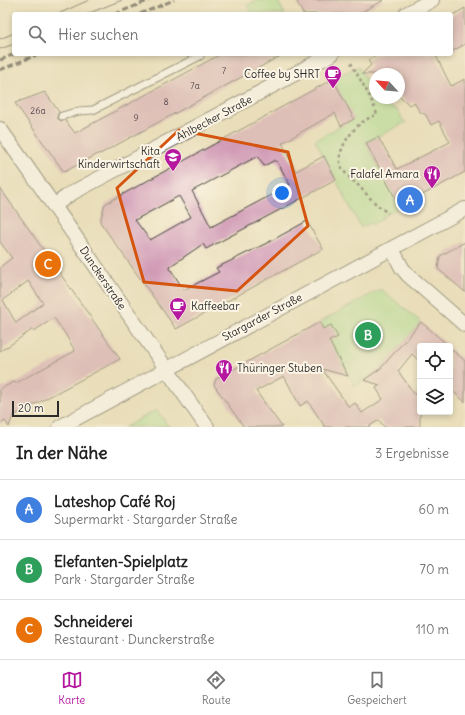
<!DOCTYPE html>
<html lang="de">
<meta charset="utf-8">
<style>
:root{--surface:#fff;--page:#f6f6f6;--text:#222;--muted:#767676;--line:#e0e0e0;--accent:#b5179e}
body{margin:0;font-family:Delius,sans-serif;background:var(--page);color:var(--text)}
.controls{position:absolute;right:12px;bottom:12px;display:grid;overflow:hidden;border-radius:4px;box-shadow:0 2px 6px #0003}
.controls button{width:36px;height:36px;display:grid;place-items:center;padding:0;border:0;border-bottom:1px solid var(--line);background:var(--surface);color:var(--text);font:20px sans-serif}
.compass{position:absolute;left:369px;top:68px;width:36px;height:36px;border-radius:50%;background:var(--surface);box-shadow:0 2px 6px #0003;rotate:296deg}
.scale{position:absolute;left:12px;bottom:10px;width:47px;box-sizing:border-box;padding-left:4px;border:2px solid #2b2b2b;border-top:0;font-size:11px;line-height:14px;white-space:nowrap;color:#2b2b2b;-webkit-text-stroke:3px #fcf5e5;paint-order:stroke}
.you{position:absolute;left:282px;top:193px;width:14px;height:14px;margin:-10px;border:3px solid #fff;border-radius:50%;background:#1a73e8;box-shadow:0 0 0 6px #1a73e833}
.badge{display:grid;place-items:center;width:26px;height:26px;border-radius:50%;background:var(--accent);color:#fff;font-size:13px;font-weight:700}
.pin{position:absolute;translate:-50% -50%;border:2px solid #fff;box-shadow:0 1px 4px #0006}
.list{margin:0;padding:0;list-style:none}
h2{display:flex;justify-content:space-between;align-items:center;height:52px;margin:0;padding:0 16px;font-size:17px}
h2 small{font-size:13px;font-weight:400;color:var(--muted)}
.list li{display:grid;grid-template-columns:26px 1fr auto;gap:12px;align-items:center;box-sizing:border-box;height:60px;padding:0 16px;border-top:1px solid var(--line)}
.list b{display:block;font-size:15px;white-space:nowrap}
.list p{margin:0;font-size:13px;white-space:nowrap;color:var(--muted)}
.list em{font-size:13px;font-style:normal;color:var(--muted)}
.icon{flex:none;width:22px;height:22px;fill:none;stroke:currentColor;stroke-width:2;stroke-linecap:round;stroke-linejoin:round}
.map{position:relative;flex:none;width:465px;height:427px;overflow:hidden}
.search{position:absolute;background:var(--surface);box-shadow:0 2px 6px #0003;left:12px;right:12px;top:12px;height:44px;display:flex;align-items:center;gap:10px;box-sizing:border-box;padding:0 14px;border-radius:4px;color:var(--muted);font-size:15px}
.sheet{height:232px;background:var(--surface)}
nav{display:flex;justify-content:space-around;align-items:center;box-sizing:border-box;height:56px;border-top:1px solid var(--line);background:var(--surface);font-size:11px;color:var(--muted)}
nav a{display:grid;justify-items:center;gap:2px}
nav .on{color:var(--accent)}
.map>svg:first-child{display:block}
.green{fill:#a4dc8e;stroke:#68845c}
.building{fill:#d09ab5;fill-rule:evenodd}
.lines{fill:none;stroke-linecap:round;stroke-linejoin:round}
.lane-casing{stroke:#484640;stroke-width:9}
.street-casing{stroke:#484640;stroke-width:16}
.path{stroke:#484640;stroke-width:2.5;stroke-dasharray:3 3;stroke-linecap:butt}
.lane{stroke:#fff;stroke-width:7}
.street{stroke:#fff;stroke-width:14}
.tram{stroke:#2b2b2b;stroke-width:1}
.rail{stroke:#2b2b2b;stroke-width:3;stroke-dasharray:6 3;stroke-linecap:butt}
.marked{fill:none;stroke:#d5540f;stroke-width:3;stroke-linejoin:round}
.labels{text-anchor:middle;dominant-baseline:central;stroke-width:4;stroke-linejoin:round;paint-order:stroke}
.number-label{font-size:9px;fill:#54474e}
.poi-label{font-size:11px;fill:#2b2b2b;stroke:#fcf5e5;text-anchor:end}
.street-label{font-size:11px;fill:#2b2b2b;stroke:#fcf5e5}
</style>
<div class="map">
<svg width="465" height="427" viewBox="0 0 465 427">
<rect width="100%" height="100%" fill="#fcf5e5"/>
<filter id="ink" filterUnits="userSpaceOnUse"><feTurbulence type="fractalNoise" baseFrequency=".025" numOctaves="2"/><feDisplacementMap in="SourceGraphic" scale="8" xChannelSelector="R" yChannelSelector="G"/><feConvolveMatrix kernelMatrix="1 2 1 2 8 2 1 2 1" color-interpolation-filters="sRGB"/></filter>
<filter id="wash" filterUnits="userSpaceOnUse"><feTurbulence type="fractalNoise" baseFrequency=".012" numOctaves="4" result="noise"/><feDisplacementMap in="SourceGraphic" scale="16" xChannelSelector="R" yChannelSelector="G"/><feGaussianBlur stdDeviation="0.9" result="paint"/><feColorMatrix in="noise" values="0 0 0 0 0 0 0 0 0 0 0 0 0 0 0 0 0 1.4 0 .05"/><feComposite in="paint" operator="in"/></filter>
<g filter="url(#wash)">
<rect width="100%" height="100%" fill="#e9deb9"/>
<!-- green -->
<g class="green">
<polygon points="258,0 277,0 285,14 252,14 247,5"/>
<polygon points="358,66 367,82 375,91 375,98 382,98 391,108 397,110 401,116 402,119 404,122 406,122 366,143 400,207 382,217 382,219 371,225 370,223 361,228 315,140 353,119 333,79"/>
<polygon points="381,289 421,322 381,368 355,387 320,322"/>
<polygon points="156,410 163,418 169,427 125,427"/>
</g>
<g id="blocks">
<!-- building -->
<g class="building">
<polygon points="296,0 384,0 358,14 303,14"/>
<polygon points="465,8 465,44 451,52 451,16"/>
<polygon points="221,54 284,54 135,135 100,154 100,153 64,172 15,103 45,92 59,112 57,115 58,119 61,121 65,120 75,133"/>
<polygon points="380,54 435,54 451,86 465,79 465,172 400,207 366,143 378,137 397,169 450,142 439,121 431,125 426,115 419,111 414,102 409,105 399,95 399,74 362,74 371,65 368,60"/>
<path d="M 333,79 L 354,119 L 341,126 L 335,113 L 282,143 L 296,171 L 324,156 L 336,180 L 206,249 L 203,244 L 169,267 L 184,290 L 219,272 L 216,268 L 269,242 L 307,221 L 323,249 L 176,329 L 100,222 L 105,204 ZM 258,156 L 264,166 L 275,160 L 276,162 L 277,161 L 290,185 L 211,227 L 192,191 ZM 179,196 L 191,217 L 150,240 L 135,220 Z"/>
<path d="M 0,188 L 120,359 L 13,416 L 9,427 L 5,421 L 0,424 L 0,389 L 14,382 L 16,383 L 75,351 L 64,332 L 54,318 L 34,331 L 33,329 L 10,345 L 0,351 L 0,267 L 12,258 L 0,242 ZM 28,281 L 43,303 L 16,323 L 3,300 Z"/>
<polygon points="465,242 465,292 438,269 440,256"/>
<polygon points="320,322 323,329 331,325 338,337 329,341 348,376 322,369 349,407 355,403 362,413 383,399 376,388 380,385 364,380 381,368 421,322 449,346 420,346 420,362 412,354 398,371 415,395 420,389 420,427 384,427 379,420 368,427 325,427 308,401 300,406 284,376 256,391 282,427 244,427 214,385 216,379"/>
<polygon points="450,348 465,361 465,402 450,389"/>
</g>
</g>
</g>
<g filter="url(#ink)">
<use href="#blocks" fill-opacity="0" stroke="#484640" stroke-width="1"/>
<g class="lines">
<defs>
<polyline id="lane" points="62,116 79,111 93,110 200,56"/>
<g id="street">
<polyline points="406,14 432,0"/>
<path d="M 0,129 C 70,227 137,328 207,427"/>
<polyline points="54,206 70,194 332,54"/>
<polyline points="392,249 402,268 408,275 465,325"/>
<polyline points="60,427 465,209"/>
</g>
</defs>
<!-- lane casing -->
<use href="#lane" class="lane-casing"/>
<!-- street casing -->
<use href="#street" class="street-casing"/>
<!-- path -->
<g class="path">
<polyline points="293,54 294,55"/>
<path d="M 351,63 L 370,97 L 377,114 C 372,117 366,119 361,123 C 350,132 334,154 342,168 C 346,175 353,181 359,186 C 368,196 377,206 388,213"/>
</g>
<!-- lane -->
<use href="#lane" class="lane"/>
<!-- street -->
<use href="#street" class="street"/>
<!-- tram -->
<g class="tram">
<polyline points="58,14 89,0"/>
<polyline points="87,14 122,0"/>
<polyline points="0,39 14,33"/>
<polyline points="0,49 14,44"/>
</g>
<!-- rail -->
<g class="rail">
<polyline points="115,14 150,0"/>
<polyline points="140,14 174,0"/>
<polyline points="0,60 15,54"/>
<polyline points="0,70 39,54"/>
</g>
</g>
</g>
<!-- marked area -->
<path d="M0 0H465V427H0ZM 179,130 L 288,152 L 308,226 L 237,291 L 144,282 L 117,188 Z" fill="#e9deb9" fill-opacity=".55" fill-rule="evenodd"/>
<path class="marked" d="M 179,130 L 288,152 L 308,226 L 237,291 L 144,282 L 117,188 Z"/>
<!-- icons -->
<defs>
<symbol id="cafe-pin" viewBox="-11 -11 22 30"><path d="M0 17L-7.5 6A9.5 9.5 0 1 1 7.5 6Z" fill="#b5179e" stroke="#fcf5e5"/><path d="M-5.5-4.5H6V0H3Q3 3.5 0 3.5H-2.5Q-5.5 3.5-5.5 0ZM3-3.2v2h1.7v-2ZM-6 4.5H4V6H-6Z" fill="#fff"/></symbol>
<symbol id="school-pin" viewBox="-11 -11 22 30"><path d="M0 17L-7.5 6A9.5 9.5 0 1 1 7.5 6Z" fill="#b5179e" stroke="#fcf5e5"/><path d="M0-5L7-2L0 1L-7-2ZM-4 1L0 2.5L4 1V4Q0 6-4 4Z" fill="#fff"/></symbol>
<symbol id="restaurant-pin" viewBox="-11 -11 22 30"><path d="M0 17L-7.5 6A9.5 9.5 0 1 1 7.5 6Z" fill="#b5179e" stroke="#fcf5e5"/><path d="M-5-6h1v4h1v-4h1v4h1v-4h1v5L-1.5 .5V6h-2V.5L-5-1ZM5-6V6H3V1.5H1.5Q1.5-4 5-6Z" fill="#fff"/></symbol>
</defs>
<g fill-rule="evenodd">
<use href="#cafe-pin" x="323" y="64" width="20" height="27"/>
<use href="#school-pin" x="163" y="147" width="20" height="27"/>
<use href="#restaurant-pin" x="422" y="164" width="20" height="27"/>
<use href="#cafe-pin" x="168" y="296" width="20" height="27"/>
<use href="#restaurant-pin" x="214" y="358" width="20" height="27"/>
</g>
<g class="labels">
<!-- number labels -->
<g class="number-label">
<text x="224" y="70">7</text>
<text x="195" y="85">7a</text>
<text x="166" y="101">8</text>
<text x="38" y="110">26a</text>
<text x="136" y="117">9</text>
</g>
<!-- poi labels -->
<g class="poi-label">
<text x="320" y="74">Coffee by SHRT</text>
<text x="160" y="151">Kita<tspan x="160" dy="13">Kinderwirtschaft</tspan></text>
<text x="419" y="174">Falafel Amara</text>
<text x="191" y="306" text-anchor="start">Kaffeebar</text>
<text x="237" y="368" text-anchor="start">Thüringer Stuben</text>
</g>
<!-- street labels -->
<g class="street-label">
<text transform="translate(214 118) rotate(-28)">Ahlbecker Straße</text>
<text transform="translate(103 278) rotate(56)">Dunckerstraße</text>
<text transform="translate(262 317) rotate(-28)">Stargarder Straße</text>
</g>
</g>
</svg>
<div class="controls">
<button><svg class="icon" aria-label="locate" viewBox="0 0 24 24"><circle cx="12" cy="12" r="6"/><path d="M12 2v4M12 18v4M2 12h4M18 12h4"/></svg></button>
<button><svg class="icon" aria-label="layers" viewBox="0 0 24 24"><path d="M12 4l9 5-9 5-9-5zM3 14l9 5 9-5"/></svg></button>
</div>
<svg class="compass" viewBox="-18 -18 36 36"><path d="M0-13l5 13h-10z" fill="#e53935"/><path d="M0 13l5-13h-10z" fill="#767676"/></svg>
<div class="scale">20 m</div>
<div class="you"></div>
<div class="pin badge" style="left:410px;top:200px;background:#3f7fe0">A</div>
<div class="pin badge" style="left:368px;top:335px;background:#2e9e5b">B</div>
<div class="pin badge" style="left:48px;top:264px;background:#e8710a">C</div>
<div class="search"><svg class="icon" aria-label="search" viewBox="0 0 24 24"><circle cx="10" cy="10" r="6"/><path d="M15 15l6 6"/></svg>Hier suchen</div>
</div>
<section class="sheet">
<h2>In der Nähe<small>3 Ergebnisse</small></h2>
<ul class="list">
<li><span class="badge" style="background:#3f7fe0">A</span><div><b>Lateshop Café Roj</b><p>Supermarkt · Stargarder Straße</p></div><em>60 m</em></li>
<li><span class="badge" style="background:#2e9e5b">B</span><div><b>Elefanten-Spielplatz</b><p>Park · Stargarder Straße</p></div><em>70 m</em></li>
<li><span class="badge" style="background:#e8710a">C</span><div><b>Schneiderei</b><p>Restaurant · Dunckerstraße</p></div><em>110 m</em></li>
</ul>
</section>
<nav>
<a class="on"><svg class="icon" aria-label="map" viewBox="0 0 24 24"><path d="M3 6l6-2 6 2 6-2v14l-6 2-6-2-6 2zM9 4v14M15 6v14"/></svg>Karte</a>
<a><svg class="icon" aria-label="directions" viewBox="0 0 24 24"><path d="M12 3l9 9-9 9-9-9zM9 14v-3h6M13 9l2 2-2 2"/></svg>Route</a>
<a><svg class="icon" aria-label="saved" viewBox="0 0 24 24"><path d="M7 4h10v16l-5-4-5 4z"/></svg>Gespeichert</a>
</nav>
